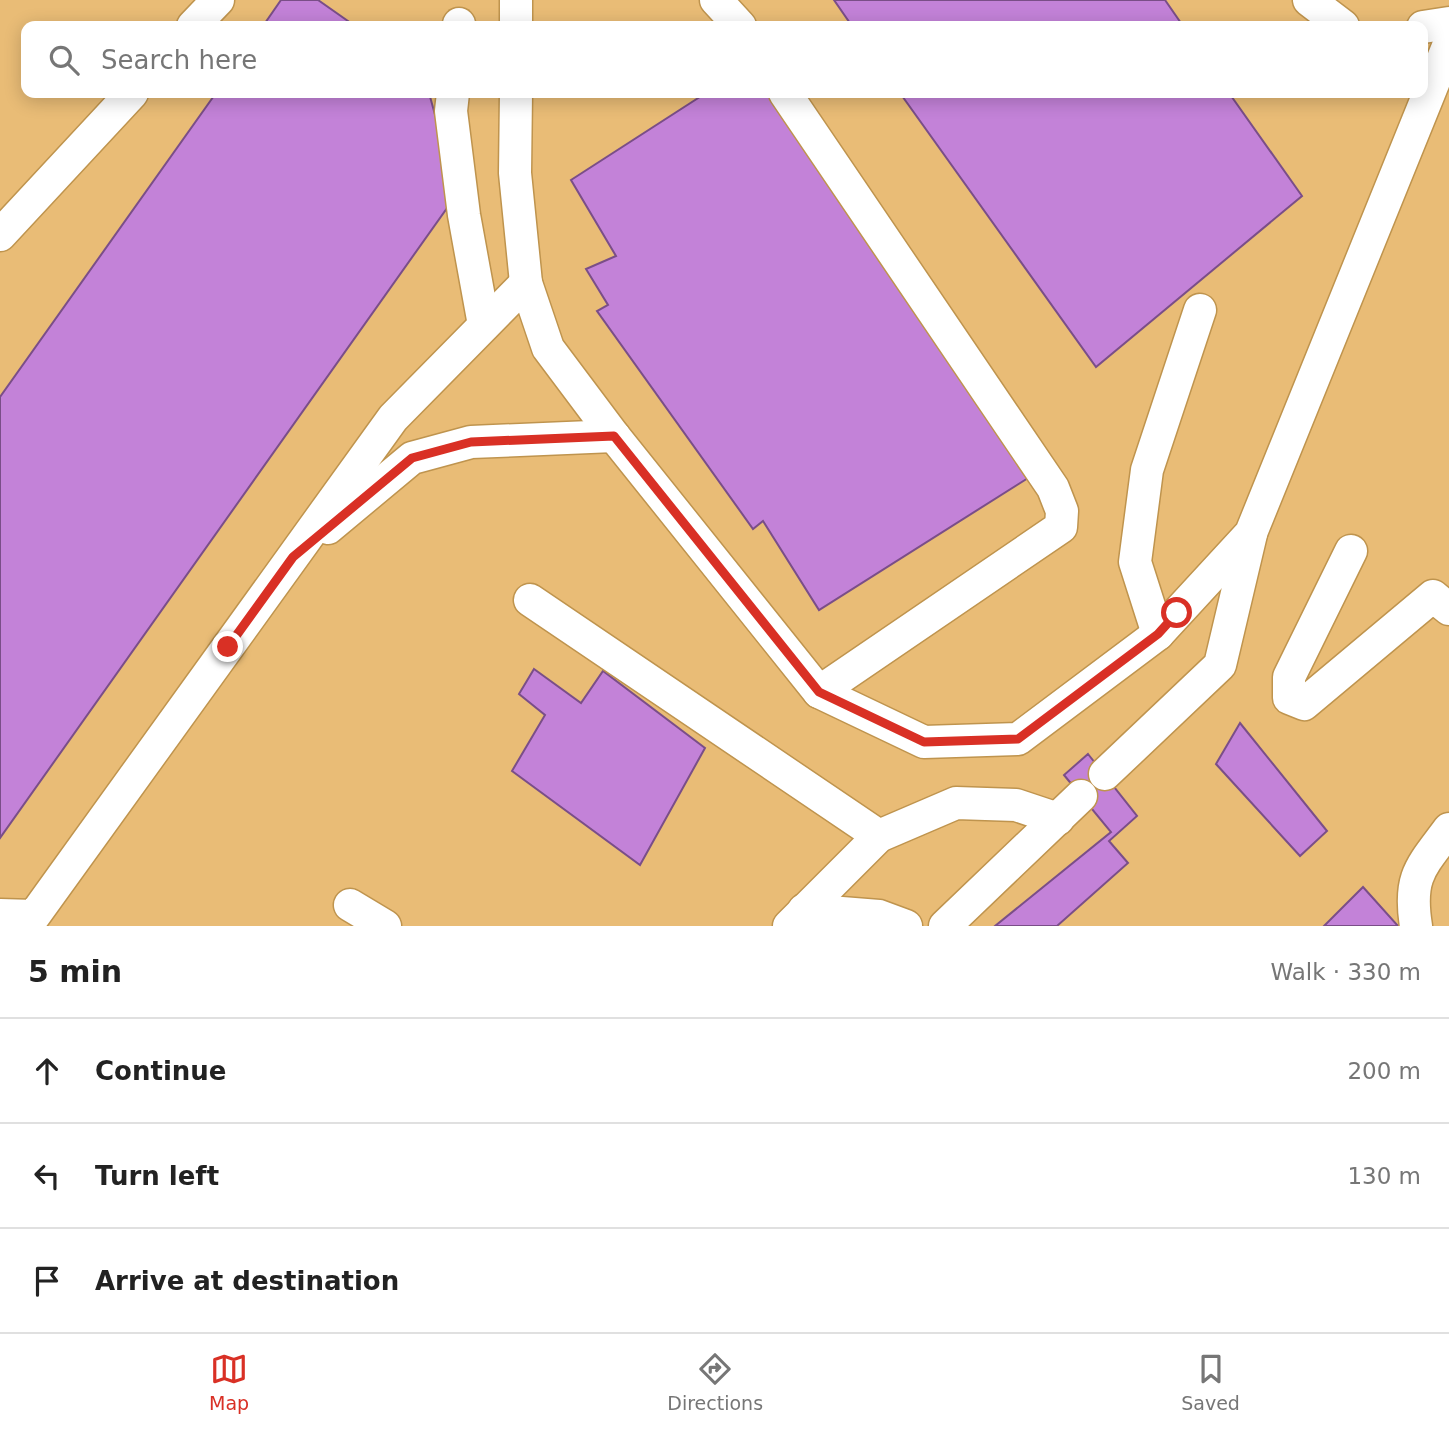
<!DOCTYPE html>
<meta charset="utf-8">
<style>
:root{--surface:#fff;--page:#f2f2f2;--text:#222;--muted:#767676;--line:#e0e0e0;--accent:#d93025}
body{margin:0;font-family:"DejaVu Sans",sans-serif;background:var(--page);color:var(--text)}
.stop{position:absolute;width:21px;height:21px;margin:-16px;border:5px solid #d93025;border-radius:50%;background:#fff}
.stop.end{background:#d93025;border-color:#fff;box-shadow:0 2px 7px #0008}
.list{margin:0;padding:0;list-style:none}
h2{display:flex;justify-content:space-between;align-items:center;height:91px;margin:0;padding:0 28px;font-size:30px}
h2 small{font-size:23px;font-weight:400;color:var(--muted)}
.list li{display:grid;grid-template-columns:46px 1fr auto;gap:21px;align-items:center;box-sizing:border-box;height:105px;padding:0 28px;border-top:2px solid var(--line)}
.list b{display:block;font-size:26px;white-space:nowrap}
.list em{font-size:23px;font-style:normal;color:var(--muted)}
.icon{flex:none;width:38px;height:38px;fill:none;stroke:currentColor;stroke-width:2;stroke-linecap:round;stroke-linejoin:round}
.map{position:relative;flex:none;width:1449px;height:926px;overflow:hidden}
.search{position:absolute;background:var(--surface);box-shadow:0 4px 18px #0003;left:21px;right:21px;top:21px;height:77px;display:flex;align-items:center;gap:18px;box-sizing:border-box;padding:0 24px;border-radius:14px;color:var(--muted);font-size:26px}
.sheet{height:406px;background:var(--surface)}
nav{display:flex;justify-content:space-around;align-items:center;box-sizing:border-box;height:98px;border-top:2px solid var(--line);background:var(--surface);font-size:19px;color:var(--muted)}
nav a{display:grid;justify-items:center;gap:4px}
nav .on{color:var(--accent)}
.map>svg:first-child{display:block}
.building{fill:#c382d8;stroke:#7a4e88;stroke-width:2}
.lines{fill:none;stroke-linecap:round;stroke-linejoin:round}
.minor-casing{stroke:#bf944e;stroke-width:35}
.minor{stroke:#fff;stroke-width:32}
.route{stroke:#d93025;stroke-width:9}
</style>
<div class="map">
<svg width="1449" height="926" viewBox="0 0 1449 926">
<rect width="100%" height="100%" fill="#e9bc76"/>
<!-- building -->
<g class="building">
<polygon points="281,0 318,0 355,26 263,26"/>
<polygon points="834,0 1165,0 1183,26 852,26"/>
<polygon points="216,93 429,93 457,194 0,838 0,397"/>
<polygon points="706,93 774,93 1036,473 819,610 763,521 753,529 597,311 608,305 586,269 616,256 571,180"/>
<polygon points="900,93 1229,93 1302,196 1096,367"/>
<polygon points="534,669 581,703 603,671 705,748 640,865 512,771 545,715 519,694"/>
<polygon points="1240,723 1327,831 1300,856 1216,764"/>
<polygon points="1088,754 1137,816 1109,841 1128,863 1057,926 995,926 1111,832 1064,775"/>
<polygon points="1363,887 1398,926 1324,926"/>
</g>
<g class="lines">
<defs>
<g id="minor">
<polyline points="716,0 740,26"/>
<polyline points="1309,0 1343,26"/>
<polyline points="193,26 218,0"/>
<polyline points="459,26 459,24"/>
<polyline points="516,26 516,0"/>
<polyline points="1423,27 1449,23"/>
<polyline points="453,93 451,111 464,215 484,325"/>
<polyline points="516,93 515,173 526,283 548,348 614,436 819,692 924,742 1018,739 1158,634 1251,533 1449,44"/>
<polyline points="785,93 1053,488 1062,511 1061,527 819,692"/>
<polyline points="0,235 132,93"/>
<polyline points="328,528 412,458 471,442 614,436"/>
<polyline points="1351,551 1289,677 1289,698 1304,704 1433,596 1449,609"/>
<polyline points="530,600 879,836"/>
<polyline points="1158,634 1135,562 1147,470 1200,310"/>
<polyline points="1105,774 1220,665 1251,534"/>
<polyline points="350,905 385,926"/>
<polyline points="804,910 879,916 906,926"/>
<polyline points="0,915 34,916 393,418 526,283"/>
<polyline points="789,926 879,836 956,803 1016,805 1058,819"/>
<polyline points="945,926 1081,796"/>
<path d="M 1416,926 C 1408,876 1421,867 1449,829"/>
</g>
</defs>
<!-- minor casing -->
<use href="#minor" class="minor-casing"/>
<!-- minor -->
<use href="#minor" class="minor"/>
</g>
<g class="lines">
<!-- route -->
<polyline class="route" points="228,647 293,557 412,458 471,442 614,436 819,692 924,742 1018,739 1158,634 1177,613"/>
</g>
</svg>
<div class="stop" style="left:1177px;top:613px"></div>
<div class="stop end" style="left:228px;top:647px"></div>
<div class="search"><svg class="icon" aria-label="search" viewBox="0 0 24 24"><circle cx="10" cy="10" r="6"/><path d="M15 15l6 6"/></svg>Search here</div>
</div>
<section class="sheet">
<h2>5 min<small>Walk · 330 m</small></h2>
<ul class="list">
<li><svg class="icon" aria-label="ahead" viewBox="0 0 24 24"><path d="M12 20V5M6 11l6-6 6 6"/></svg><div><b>Continue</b></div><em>200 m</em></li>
<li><svg class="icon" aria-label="left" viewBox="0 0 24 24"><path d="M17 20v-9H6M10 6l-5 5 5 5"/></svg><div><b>Turn left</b></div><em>130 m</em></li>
<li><svg class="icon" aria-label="arrive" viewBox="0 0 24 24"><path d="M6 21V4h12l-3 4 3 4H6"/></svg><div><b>Arrive at destination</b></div></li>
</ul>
</section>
<nav>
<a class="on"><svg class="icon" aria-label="map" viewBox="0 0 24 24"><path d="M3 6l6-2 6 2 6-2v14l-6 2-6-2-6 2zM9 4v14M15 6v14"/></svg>Map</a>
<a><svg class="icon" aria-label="directions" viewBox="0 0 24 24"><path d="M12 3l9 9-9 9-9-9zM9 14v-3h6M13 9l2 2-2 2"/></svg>Directions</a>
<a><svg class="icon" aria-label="saved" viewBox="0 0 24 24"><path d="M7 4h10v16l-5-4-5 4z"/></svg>Saved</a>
</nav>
